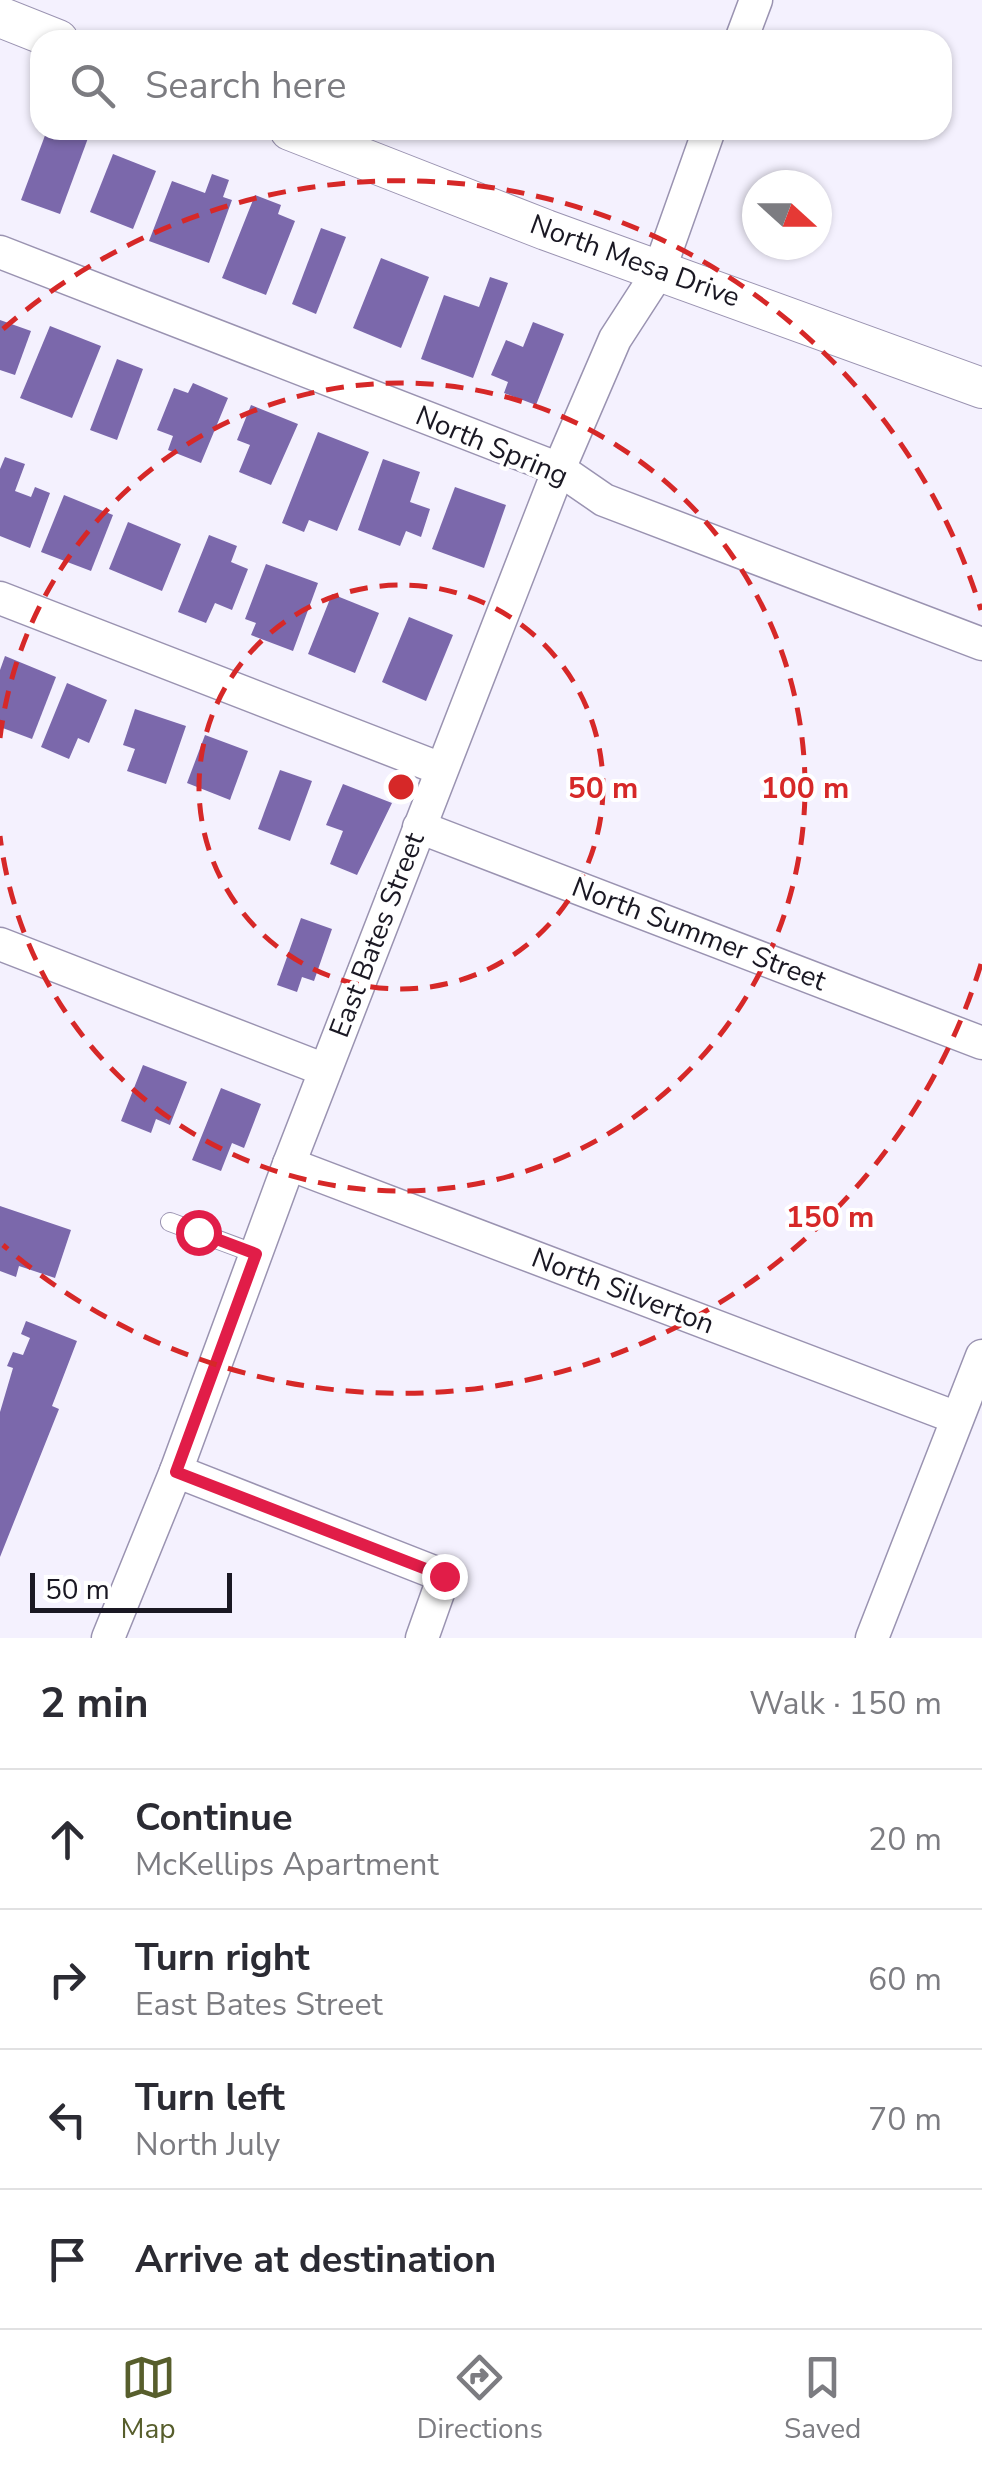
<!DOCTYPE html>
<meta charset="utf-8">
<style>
:root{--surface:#fff;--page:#f7f7f7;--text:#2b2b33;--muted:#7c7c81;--line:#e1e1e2;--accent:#575e2c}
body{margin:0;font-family:"Nunito Sans",sans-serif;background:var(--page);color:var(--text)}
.compass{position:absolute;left:742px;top:170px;width:90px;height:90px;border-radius:50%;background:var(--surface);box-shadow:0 2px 8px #0004;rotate:111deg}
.scale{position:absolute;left:30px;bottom:25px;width:202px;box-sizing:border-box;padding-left:10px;border:5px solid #1a1823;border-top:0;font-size:28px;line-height:35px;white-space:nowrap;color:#1a1823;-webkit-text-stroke:8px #fff;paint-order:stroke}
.stop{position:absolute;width:30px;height:30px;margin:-22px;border:8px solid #e11d48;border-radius:50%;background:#fff}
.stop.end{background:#e11d48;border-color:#fff;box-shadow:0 2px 10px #0008}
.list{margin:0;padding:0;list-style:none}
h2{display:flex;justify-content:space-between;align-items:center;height:130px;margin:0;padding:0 40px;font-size:42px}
h2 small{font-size:32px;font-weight:400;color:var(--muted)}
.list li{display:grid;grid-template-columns:65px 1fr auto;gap:30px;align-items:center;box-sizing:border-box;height:140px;padding:0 40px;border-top:2px solid var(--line)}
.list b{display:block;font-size:38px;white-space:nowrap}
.list p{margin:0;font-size:32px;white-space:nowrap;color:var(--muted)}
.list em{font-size:32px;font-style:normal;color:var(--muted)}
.icon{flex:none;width:55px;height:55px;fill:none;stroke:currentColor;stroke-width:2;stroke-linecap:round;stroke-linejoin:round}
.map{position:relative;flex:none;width:982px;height:1638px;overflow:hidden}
.search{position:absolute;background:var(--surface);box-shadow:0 2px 8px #0004;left:30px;right:30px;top:30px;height:110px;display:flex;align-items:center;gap:25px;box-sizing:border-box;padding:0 35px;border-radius:30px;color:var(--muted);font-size:38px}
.sheet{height:690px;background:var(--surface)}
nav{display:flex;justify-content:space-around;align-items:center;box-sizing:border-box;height:140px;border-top:2px solid var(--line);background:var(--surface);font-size:28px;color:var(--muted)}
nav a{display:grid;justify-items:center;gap:5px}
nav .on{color:var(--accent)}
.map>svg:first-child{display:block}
.building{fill:#7b68ab}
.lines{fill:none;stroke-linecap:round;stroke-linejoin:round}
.service-casing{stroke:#9a93b1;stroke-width:20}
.minor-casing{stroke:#9a93b1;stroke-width:35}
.tertiary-casing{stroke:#9a93b1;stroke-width:42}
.service{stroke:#fff;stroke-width:18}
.minor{stroke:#fff;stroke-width:32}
.tertiary{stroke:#fff;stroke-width:40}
.route{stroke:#e11d48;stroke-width:12}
.ring{fill:none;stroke:#d62828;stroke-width:5;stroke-dasharray:18 12}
.labels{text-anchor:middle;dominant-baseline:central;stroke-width:8;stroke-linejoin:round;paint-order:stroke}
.street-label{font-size:28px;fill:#1a1823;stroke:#fff}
.centre{fill:#d62828;stroke:#fff;stroke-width:5}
.ring-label{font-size:30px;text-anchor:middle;font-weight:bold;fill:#d62828;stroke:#fff;stroke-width:8;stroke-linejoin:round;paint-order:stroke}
</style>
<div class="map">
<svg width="982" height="1638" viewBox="0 0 982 1638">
<rect width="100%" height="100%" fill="#f4f1fe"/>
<!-- building -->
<g class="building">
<polygon points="47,130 91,130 60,214 21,200"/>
<polygon points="113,154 156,171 133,229 90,212"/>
<polygon points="212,174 229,180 223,197 232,200 209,263 149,241 172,181 205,193"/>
<polygon points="255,195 281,205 278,214 295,221 266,295 222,278"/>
<polygon points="321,228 346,237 316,314 292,304"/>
<polygon points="381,258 429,277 401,348 353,328"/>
<polygon points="490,277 508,283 473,378 421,359 444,295 479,307"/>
<polygon points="0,320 31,331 15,375 0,370"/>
<polygon points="533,322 564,334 536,405 504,393 508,382 491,375 506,340 523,347"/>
<polygon points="50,326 101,346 72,418 20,398"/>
<polygon points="117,359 143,369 117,440 90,430"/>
<polygon points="193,383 228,398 201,463 168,450 173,436 157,430 174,388 188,393"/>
<polygon points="251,405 298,424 271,485 239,472 250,445 237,440"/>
<polygon points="318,432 369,452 337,531 309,520 304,532 282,523"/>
<polygon points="5,457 25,464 15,491 31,497 35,487 50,493 30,548 0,536 0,469"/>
<polygon points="383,459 420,472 410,502 430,509 421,537 406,531 400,546 358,530"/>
<polygon points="455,487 506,505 484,568 432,549"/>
<polygon points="64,495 113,515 91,571 41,552"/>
<polygon points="128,522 181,544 162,591 109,569"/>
<polygon points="209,535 237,546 231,562 248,569 232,610 215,603 206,623 178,612"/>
<polygon points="266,564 318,583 293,651 251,635 256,623 245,619"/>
<polygon points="332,594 379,613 355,673 308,654"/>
<polygon points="409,617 453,635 426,701 382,682"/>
<polygon points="5,656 56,677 32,739 0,727 0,670"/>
<polygon points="67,683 107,700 89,743 78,738 69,759 41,747"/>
<polygon points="135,709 186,726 166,784 127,771 135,749 123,745"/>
<polygon points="205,735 248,751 230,800 187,783"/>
<polygon points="280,770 312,781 290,841 258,829"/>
<polygon points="343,784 392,803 357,875 330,864 343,831 326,825"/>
<polygon points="301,918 332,929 314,981 302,977 297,992 277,985"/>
<polygon points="143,1065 187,1082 170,1125 156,1119 151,1133 121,1121"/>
<polygon points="221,1088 261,1104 244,1148 232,1143 221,1171 192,1160"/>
<polygon points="0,1206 71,1230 55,1278 19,1266 16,1277 0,1271"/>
<polygon points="26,1321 77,1341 52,1406 59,1409 0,1557 0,1412 13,1368 7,1366 13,1352 23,1355 30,1338 21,1334"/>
</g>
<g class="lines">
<defs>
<polyline id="service" points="170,1222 256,1254"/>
<g id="minor">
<polyline points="741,40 756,0"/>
<polyline points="0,252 559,469 604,500 982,644"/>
<polyline points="0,598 441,769"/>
<polyline points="419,827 982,1043"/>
<polyline points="0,944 325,1070"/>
<polyline points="289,1164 957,1418"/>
<polyline points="176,1471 444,1576 422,1638"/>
<polyline points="108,1638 176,1471 289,1164 559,469 615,339 659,271 709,130"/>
<polyline points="872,1638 982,1356"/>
</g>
<g id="tertiary">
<polyline points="0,17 58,40"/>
<polyline points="290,130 546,230 982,388"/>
</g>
</defs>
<!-- service casing -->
<use href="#service" class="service-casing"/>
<!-- minor casing -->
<use href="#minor" class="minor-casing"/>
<!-- tertiary casing -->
<use href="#tertiary" class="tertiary-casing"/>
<!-- service -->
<use href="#service" class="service"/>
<!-- minor -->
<use href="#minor" class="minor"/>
<!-- tertiary -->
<use href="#tertiary" class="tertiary"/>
</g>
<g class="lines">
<!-- route -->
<polyline class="route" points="198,1232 256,1254 176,1472 444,1576"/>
</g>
<!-- distance rings -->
<g class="ring">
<circle cx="401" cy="787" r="202"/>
<path d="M0 738A404 404 0 1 1 0 836"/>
<path d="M981 964A607 607 0 0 1 3 1245M3 329A607 607 0 0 1 981 610"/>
</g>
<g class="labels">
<!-- street labels -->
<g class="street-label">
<text transform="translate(635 261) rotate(20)">North Mesa Drive</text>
<text transform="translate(492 446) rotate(23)">North Spring</text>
<text transform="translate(699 934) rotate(21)">North Summer Street</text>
<text transform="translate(377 935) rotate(-69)">East Bates Street</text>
<text transform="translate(623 1291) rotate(21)">North Silverton</text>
</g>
</g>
<circle cx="401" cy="787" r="15" class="centre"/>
<g class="ring-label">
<text x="603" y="798">50 m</text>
<text x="805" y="798">100 m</text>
<text x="830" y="1227">150 m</text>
</g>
</svg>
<svg class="compass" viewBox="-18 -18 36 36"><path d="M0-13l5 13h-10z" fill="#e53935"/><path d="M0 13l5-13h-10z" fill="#7c7c81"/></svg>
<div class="scale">50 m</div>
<div class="stop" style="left:198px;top:1232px"></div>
<div class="stop end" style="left:444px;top:1576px"></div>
<div class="search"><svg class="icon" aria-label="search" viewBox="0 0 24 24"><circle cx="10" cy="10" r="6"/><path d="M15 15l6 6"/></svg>Search here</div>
</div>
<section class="sheet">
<h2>2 min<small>Walk · 150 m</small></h2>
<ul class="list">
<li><svg class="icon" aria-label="ahead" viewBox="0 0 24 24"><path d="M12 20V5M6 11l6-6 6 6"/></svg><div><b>Continue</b><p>McKellips Apartment</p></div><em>20 m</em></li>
<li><svg class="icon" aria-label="right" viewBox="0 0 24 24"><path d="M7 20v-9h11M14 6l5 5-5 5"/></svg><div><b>Turn right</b><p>East Bates Street</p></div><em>60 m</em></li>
<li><svg class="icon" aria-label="left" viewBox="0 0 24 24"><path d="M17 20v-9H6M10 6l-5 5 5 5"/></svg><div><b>Turn left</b><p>North July</p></div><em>70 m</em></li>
<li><svg class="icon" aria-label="arrive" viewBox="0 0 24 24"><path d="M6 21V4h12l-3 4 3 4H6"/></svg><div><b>Arrive at destination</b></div></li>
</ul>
</section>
<nav>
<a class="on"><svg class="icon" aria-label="map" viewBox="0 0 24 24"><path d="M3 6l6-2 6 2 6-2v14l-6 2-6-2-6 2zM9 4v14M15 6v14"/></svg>Map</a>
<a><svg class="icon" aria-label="directions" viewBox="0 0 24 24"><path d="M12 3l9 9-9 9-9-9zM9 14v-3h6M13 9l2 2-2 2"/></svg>Directions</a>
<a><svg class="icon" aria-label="saved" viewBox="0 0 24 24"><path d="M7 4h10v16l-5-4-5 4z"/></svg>Saved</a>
</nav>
